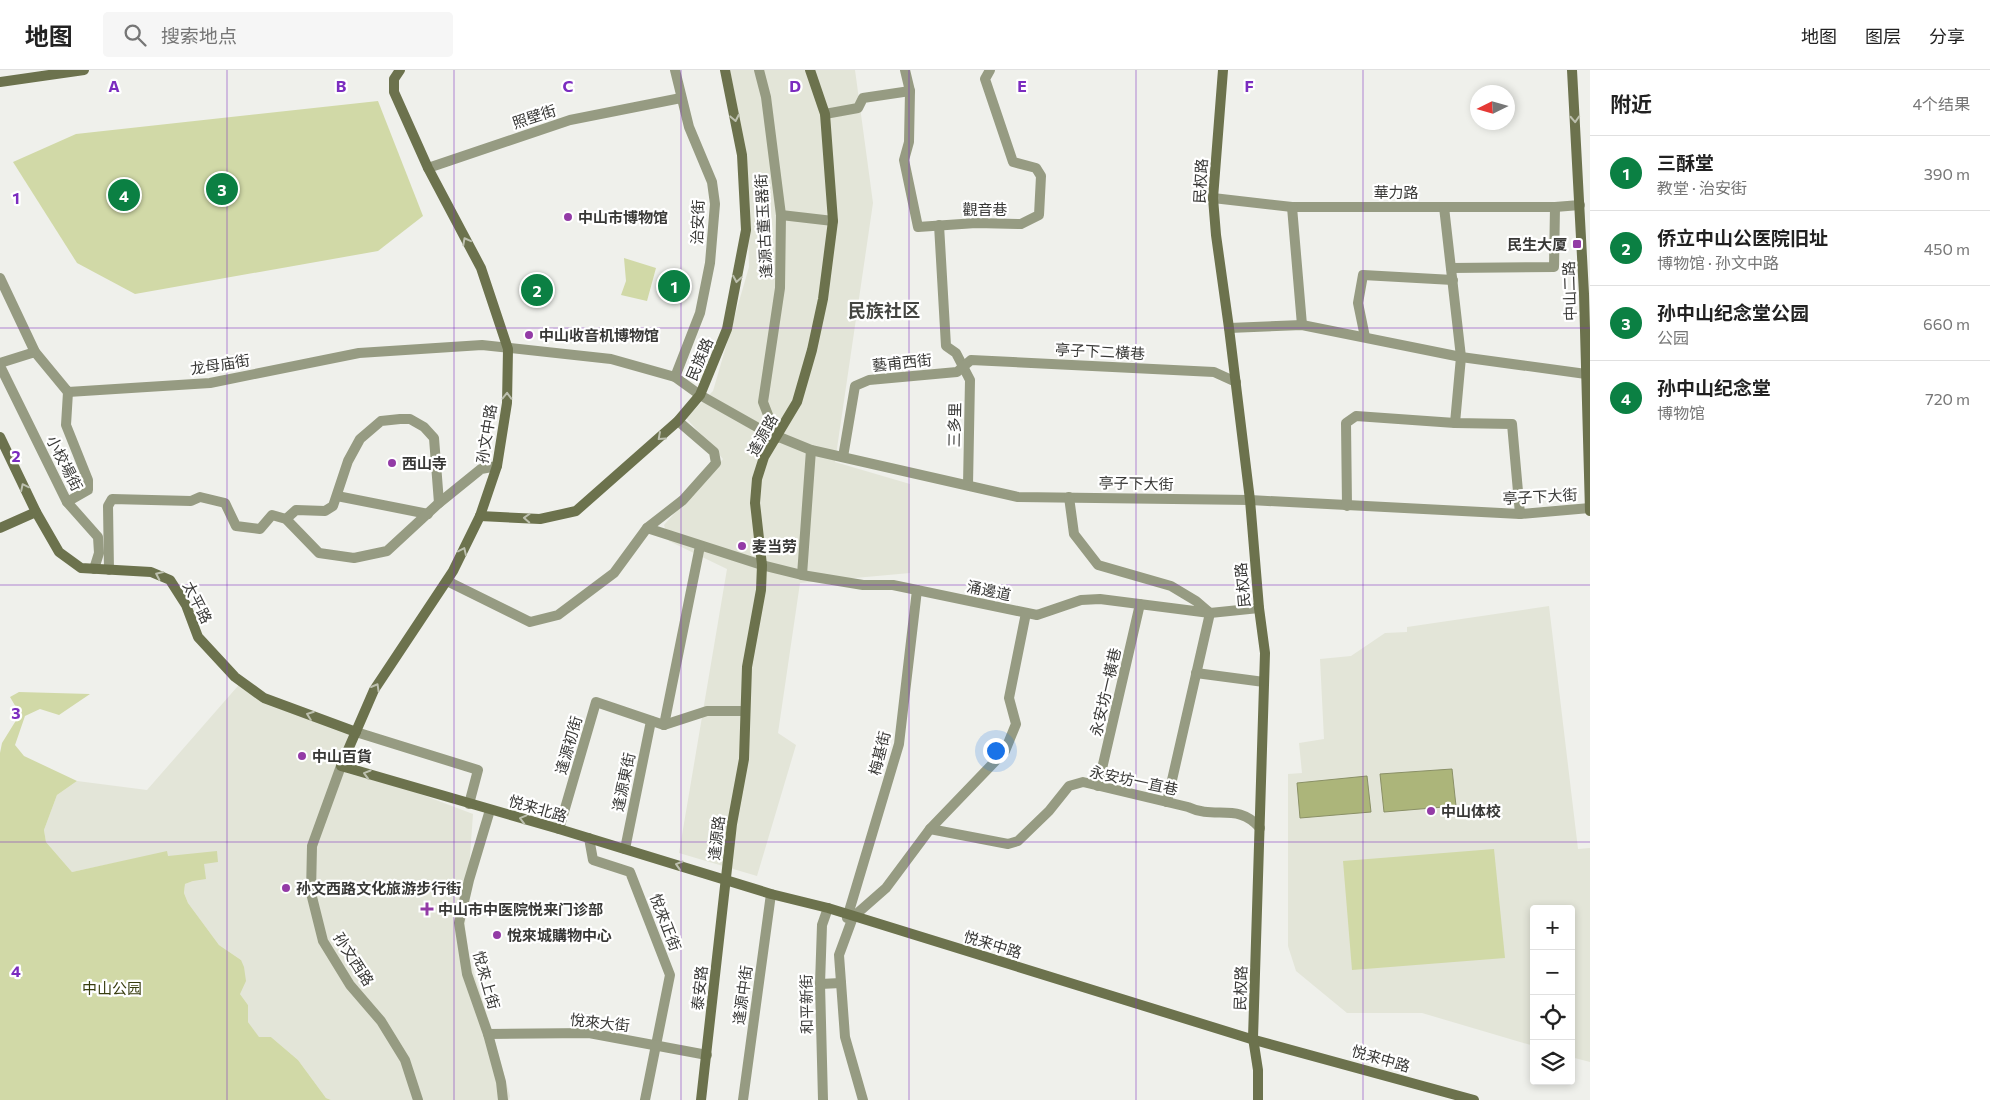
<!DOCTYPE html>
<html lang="zh">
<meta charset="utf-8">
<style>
:root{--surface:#fff;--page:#f6f6f6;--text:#222;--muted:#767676;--line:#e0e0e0;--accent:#0b8043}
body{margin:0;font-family:Commissioner,"Noto Sans SC",sans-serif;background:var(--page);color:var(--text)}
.controls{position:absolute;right:15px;bottom:15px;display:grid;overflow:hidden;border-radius:5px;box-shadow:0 2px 8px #0003}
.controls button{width:45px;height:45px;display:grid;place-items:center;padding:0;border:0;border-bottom:1px solid var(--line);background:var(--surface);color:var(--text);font:25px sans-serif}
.compass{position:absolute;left:1470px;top:15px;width:45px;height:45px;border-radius:50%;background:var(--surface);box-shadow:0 2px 8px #0003;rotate:265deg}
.you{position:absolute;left:995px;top:680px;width:18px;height:18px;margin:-12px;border:4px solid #fff;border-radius:50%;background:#1a73e8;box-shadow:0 0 0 8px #1a73e833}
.badge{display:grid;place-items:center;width:32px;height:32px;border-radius:50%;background:var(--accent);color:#fff;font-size:16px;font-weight:700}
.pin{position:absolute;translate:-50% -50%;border:2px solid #fff;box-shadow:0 1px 5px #0006}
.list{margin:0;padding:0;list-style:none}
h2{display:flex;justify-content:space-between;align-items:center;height:65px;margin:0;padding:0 20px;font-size:21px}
h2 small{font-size:16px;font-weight:400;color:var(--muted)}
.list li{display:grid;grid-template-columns:32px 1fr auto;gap:15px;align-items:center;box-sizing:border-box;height:75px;padding:0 20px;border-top:1px solid var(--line)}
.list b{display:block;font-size:19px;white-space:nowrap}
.list p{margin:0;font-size:16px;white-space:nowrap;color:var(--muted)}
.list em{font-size:16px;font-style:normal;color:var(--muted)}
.icon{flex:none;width:28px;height:28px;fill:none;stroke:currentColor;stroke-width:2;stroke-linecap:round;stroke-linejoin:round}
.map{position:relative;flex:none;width:1590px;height:1030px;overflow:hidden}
header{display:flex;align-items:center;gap:30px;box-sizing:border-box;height:70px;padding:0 25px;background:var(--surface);border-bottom:1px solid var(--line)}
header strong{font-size:24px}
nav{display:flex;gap:28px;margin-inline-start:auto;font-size:18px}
.search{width:350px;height:45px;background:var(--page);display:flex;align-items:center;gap:12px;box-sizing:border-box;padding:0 18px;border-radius:5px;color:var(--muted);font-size:19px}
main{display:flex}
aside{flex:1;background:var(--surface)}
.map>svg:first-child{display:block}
.built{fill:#e3e5d8}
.green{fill:#d1d9a7}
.water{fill:#acb57a;stroke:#8a9066}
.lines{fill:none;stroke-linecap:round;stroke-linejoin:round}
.street{stroke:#969b82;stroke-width:10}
.secondary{stroke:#6c724d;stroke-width:10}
.oneway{stroke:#bdc0af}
.grid{fill:none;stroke:#7b2cbf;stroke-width:1;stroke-opacity:0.55}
.poi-dot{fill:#933ba6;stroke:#fff;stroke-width:2}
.labels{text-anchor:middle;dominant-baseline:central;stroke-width:4.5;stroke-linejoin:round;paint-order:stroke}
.street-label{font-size:15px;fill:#393937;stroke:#fff}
.poi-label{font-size:15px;font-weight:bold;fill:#393937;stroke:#fff;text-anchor:start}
.park-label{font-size:15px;fill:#383d0f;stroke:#fff}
.quarter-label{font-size:18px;font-weight:bold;fill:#444541;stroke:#fff}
.grid-label{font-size:16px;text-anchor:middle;font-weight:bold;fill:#7b2cbf;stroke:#fff;stroke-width:4.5;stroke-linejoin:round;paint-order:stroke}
</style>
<header>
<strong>地图</strong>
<div class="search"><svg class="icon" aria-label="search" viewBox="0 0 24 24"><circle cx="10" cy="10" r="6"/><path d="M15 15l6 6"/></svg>搜索地点</div>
<nav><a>地图</a><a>图层</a><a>分享</a></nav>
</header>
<main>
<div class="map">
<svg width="1590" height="1030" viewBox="0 0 1590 1030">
<rect width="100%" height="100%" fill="#eff0eb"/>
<!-- built -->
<g class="built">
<polygon points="730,0 855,0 873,133 835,392 910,414 910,503 800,513 778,663 796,675 757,806 679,783 727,499 669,471 664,455 723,389 686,348 713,321 749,197 746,88"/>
<polygon points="1549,536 1578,779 1590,778 1590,992 1571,987 1571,839 1534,839 1534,976 1422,943 1347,943 1296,901 1288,876 1288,704 1302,703 1299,673 1324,669 1320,589 1351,586 1385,563 1407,562 1407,557"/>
<polygon points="244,609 283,635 351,661 346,703 407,719 473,744 465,856 469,887 493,964 510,1026 509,1030 331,1030 326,1028 298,990 271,967 259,968 248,952 248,935 240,924 241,890 219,875 188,833 184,823 185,814 193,811 167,786 167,782 72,802 46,772 44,760 57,725 77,711 147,720"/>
</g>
<!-- green -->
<g class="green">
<polygon points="378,31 423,146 378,181 135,224 77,193 13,92 76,64"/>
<polygon points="624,188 656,198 647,231 621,225 626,211"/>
<polygon points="19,622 90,624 59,645 40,639 25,646 15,675 24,686 77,711 57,725 44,760 46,772 72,802 167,781 168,786 217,781 218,792 204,794 206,809 193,811 185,814 184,823 188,833 219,875 241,890 244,897 246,911 240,924 248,935 248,952 259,967 271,967 298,990 326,1028 331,1030 0,1030 0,683 2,673 20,644 10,627"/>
<polygon points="1494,779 1505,888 1352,900 1343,791"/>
</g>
<!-- water -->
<g class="water">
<polygon points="1452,699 1456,736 1384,742 1380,704"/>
<polygon points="1367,706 1371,742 1300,748 1297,713"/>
</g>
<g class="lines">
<!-- street -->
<g class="street">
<polyline points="675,0 689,57 712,112 715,134 710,193 700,243 675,307"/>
<polyline points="759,0 766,27 781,145 780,218 763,332 777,368"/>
<polyline points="905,0 910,21 909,72 904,90 918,157 976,153 1021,154 1039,145 1041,106 1036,98 1013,92 985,9 990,0"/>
<polyline points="825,44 858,38 863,28 910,21"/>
<polyline points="428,98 570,50 681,28"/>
<polyline points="1213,128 1292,137 1555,137 1580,135"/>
<polyline points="1292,137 1302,255"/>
<polyline points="1444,137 1461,287 1455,353"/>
<polyline points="781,145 833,151"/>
<polyline points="939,155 946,276 956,283 970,310 968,415"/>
<polyline points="1451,198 1554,197 1555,137"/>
<polyline points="0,208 35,282 68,322 210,313 359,283 482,275 611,289 675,307 700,325 762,360 811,380 1018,427 1250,430 1520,444 1590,438"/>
<polyline points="1229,258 1302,255 1461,287 1586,304"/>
<polyline points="1365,267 1358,233 1363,205 1453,210"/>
<polyline points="0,293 35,282"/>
<polyline points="0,296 67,432 98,467 99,483 94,499"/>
<polyline points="843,387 855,316 869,310 957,302 971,290 1214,302 1236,312"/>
<polyline points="337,426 428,444"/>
<polyline points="1069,427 1074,464 1098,495 1171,516 1196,531 1210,543 1167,732"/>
<polyline points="67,432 88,420 88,410 66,355 68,322"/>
<polyline points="1347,436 1346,353 1356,346 1455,353 1512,354 1520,444"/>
<polyline points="286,449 296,440 325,441 333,436 348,391 360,369 381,351 400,349 410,349 424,357 434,368 439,433"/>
<polyline points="647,458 762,495 802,505 863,515 893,515 1037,545 1081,530 1100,529 1210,543 1259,538"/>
<polyline points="109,500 108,436 112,429 191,431 200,427 225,433 236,456 260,459 272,445 286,449 319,483 354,488 387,481 439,433 481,399 497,396"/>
<polyline points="802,505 811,380"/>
<polyline points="447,511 530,552 558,545 614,503 647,458 683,430 716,393 714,382 678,351"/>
<polyline points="1196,603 1264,612"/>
<polyline points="664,655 700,476"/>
<polyline points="356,662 478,700 469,734"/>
<polyline points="341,696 312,776 311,823 323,871 350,915 381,951 405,990 418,1030"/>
<polyline points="1098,716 1140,534"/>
<polyline points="490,740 469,810 459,853 467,904 488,964 501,1012 503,1030"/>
<polyline points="559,759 596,632 664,655 707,641 745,641"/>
<path d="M 930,759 L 1008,774 L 1018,771 L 1049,741 L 1069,716 L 1083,712 L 1188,737 C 1215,750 1238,732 1260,758"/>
<polyline points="589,768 593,790 630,802 670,905 645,1030"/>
<polyline points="625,779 651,651"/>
<polyline points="847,848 899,674 917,520"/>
<polyline points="820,914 841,913"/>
<polyline points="488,964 589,963 707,985"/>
<polyline points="743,1030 771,824"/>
<polyline points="823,1030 820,914 822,855 828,838"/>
<polyline points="863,1030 845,967 839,885 853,847 886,818 930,759 1005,681 1016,654 1009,628 1026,543"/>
</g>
<!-- secondary -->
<g class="secondary">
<polyline points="400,0 394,9 394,22 428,98 481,198 508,279 507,333 497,396 480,446 453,501 374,620 341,696 559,759 771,824 828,838 1251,969 1474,1030"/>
<polyline points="1223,0 1213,128 1216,165 1229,258 1250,430 1259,538 1265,583 1253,968 1258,1000 1258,1030"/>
<polyline points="1572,0 1584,224 1590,441"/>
<polyline points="0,12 84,0"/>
<polyline points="0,367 36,442 59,482 81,498 151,502 170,510 186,535 198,567 235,607 264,628 356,662"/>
<polyline points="480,446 540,449 576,441 678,351 700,325 727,259 746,160 742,85 725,0"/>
<polyline points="0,458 36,442"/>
<polyline points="701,1030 732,754 744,689 747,597 761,520 762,495 755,433 757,409 764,387 797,332 812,280 823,229 833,151 825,44 810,0"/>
</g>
</g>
<!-- one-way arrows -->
<defs><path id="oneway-chevron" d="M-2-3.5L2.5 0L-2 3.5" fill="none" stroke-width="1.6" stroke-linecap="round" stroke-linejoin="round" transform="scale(1.25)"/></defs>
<g class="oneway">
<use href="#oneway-chevron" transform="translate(735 48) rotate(79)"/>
<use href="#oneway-chevron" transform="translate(1575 49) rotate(87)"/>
<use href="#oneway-chevron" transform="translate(466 171) rotate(-118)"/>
<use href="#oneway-chevron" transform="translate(737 209) rotate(100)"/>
<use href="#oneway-chevron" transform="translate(507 326) rotate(-89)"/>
<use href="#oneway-chevron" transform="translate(661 367) rotate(138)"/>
<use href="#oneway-chevron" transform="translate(24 417) rotate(-116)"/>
<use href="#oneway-chevron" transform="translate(527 448) rotate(-177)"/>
<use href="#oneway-chevron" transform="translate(463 481) rotate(-65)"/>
<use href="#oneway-chevron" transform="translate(159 505) rotate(-155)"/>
<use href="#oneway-chevron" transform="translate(376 617) rotate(-60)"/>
<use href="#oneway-chevron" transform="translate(310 645) rotate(-160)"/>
<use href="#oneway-chevron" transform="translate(367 704) rotate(-164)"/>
<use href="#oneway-chevron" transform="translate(523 749) rotate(-165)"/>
<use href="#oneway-chevron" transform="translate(679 795) rotate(-163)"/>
</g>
<!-- grid -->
<path class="grid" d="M 227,0 L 227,1030M 454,0 L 454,1030M 681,0 L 681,1030M 909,0 L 909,1030M 1136,0 L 1136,1030M 1363,0 L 1363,1030M 0,258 L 1590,258M 0,515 L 1590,515M 0,772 L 1590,772"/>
<!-- markers -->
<g class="poi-dot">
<circle cx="568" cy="147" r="5"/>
<rect x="1572" y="169" width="10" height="10" rx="2.5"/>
<circle cx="529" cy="265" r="5"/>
<circle cx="392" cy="393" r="5"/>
<circle cx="742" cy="476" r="5"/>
<circle cx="302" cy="686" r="5"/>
<circle cx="1431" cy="741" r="5"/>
<circle cx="286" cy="818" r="5"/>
<path d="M424.5 831.5h5v5h5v5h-5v5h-5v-5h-5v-5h5z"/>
<circle cx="497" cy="865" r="5"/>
</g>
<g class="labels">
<!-- street labels -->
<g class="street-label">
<text transform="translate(534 46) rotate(-18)">照壁街</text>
<text transform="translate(1200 111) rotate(-87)">民权路</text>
<text x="1396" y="122">華力路</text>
<text x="985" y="139">觀音巷</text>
<text transform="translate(697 152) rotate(-88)">治安街</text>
<text transform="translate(763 156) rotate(-93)">逢源古董玉器街</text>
<text transform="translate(1569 221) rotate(-92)">中山二路</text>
<text transform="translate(1100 281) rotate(3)">亭子下二橫巷</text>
<text transform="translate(699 289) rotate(-67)">民族路</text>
<text transform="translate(902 292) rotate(-6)">藝甫西街</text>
<text transform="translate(220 294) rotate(-9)">龙母庙街</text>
<text transform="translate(954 355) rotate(-89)">三多里</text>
<text transform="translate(486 364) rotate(-81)">孙文中路</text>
<text transform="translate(762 365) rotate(-61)">逢源路</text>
<text transform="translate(65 393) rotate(63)">小校場街</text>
<text transform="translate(1136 413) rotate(1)">亭子下大街</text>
<text transform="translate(1540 426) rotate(-3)">亭子下大街</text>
<text transform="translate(1242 515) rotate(-95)">民权路</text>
<text transform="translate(989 520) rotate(12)">涌邊道</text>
<text transform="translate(198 532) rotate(63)">太平路</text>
<text transform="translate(1105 622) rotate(-77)">永安坊一橫巷</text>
<text transform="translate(568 675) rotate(-74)">逢源初街</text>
<text transform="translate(879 683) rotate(-76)">梅基街</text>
<text transform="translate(1134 710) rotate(12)">永安坊一直巷</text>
<text transform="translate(623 712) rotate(-78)">逢源東街</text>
<text transform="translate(538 738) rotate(16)">悦来北路</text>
<text transform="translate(716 768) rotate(-83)">逢源路</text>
<text transform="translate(666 852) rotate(69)">悅來正街</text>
<text transform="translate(993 874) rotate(17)">悦来中路</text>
<text transform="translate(354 889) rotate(57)">孙文西路</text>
<text transform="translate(487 910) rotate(74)">悅來上街</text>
<text transform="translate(699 918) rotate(-84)">泰安路</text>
<text transform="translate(1240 918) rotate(-88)">民权路</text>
<text transform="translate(742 925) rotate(-82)">逢源中街</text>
<text transform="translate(806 934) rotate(-91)">和平新街</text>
<text transform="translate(600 952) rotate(6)">悅來大街</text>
<text transform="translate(1381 988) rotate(16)">悦来中路</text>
</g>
<!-- poi labels -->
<g class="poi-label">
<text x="578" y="147">中山市博物馆</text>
<text x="1567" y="174" text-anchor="end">民生大厦</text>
<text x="539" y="265">中山收音机博物馆</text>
<text x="402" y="393">西山寺</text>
<text x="752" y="476">麦当劳</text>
<text x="312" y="686">中山百貨</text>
<text x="1441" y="741">中山体校</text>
<text x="296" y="818">孙文西路文化旅游步行街</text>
<text x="438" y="839">中山市中医院悦来门诊部</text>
<text x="507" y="865">悅來城購物中心</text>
</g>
<!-- park labels -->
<g class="park-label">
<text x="112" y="918">中山公园</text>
</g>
<!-- quarter labels -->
<g class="quarter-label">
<text x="884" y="240">民族社区</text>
</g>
</g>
<g class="grid-label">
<text x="114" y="22">A</text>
<text x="341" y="22">B</text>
<text x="568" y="22">C</text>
<text x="795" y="22">D</text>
<text x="1022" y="22">E</text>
<text x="1249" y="22">F</text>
<text x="16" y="134">1</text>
<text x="16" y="392">2</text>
<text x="16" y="649">3</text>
<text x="16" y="907">4</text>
</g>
</svg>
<div class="controls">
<button>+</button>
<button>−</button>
<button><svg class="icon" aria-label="locate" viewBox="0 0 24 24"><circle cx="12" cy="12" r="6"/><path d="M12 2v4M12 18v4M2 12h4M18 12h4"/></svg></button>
<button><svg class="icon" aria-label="layers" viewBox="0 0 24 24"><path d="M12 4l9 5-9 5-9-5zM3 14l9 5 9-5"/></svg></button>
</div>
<svg class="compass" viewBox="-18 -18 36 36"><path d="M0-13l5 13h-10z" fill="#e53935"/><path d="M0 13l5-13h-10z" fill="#767676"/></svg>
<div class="you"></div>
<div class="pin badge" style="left:674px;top:216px">1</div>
<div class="pin badge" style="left:537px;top:220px">2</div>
<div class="pin badge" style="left:222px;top:119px">3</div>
<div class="pin badge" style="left:124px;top:125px">4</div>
</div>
<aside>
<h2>附近<small>4个结果</small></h2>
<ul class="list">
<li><span class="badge">1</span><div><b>三酥堂</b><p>教堂 · 治安街</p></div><em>390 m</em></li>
<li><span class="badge">2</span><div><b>侨立中山公医院旧址</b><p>博物馆 · 孙文中路</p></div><em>450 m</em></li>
<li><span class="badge">3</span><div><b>孙中山纪念堂公园</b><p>公园</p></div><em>660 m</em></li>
<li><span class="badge">4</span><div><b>孙中山纪念堂</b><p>博物馆</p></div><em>720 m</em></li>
</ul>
</aside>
</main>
